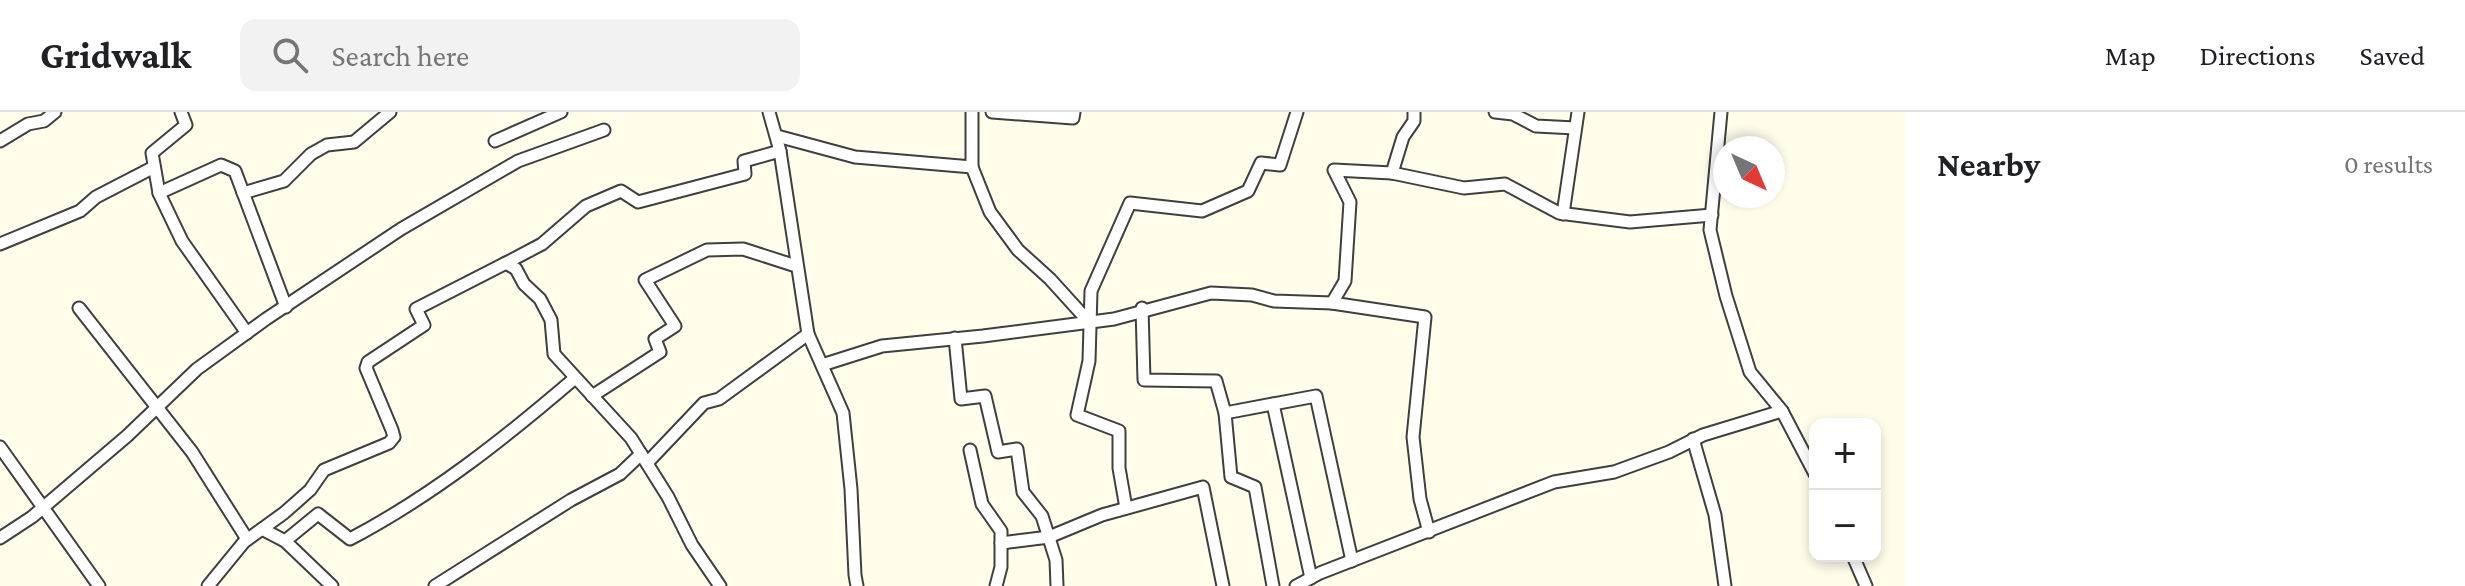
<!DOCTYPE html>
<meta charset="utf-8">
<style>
:root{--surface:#fff;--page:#f2f2f2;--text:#202124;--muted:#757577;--line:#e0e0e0}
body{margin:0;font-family:"Crimson Pro",serif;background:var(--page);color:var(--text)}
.controls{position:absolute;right:24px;bottom:24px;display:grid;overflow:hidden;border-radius:16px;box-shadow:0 4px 12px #0003}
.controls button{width:72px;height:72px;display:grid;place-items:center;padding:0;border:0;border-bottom:2px solid var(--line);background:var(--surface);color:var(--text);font:40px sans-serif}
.compass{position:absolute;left:1713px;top:24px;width:72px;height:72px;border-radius:50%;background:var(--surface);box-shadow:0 4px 12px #0003;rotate:136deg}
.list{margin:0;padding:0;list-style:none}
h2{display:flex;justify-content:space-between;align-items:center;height:104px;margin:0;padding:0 32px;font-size:34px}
h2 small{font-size:26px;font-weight:400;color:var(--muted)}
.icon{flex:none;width:44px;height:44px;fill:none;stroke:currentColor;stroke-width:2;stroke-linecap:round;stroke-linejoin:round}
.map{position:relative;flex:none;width:1905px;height:474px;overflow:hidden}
header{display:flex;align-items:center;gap:48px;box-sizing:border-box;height:112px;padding:0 40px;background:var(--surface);border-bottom:2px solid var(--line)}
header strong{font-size:38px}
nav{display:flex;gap:44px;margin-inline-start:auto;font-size:28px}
.search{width:560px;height:72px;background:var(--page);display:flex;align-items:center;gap:20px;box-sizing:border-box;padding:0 28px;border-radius:16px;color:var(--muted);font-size:30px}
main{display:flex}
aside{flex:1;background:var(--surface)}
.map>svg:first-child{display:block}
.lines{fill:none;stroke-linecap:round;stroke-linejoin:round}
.minor-casing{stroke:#3f3f3f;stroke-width:15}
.minor{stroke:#fff;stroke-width:11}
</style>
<header>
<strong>Gridwalk</strong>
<div class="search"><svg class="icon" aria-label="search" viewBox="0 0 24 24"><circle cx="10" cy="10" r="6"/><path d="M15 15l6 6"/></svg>Search here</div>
<nav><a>Map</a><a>Directions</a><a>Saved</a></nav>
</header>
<main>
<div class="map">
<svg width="1905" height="474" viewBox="0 0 1905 474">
<rect width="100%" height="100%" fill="#fffeeb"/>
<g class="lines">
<defs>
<g id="minor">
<polyline points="181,0 186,13 152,41 159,81 182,129 247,221"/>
<polyline points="769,0 780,39 808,222 843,301 851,377 855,463 857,474"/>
<polyline points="992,0 1073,6 1074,0"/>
<polyline points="1495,0 1513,2 1536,14 1575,16"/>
<polyline points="1721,0 1710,118 1726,184 1750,260 1782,299 1815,362"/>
<polyline points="777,24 855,45 972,55 972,0"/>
<polyline points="0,29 28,12 44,9 55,0"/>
<polyline points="495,29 561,0"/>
<polyline points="972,55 990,100 1018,138 1050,167 1089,210"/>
<polyline points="1392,61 1403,25 1414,9 1414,0"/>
<polyline points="159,81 221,53 235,59 286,195"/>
<polyline points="243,81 284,69 311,42 327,33 354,30 390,0"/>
<polyline points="1563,102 1578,0"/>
<polyline points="0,132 80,99 96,85 154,55"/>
<polyline points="506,151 542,132 586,94 621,79 638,90 745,62 744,49 780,39"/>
<polyline points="1332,191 1345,169 1350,90 1334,58 1392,61 1464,76 1505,72 1559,101 1630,110 1712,103"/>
<polyline points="79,196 192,340 247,427"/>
<polyline points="1142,196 1144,268 1216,269 1225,301 1231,365 1255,375 1273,474"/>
<polyline points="955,226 961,287 985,284 998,340 1017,337 1023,380 1042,404 1056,448 1057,474"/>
<polyline points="822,253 882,234 983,224 1114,207 1211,181 1252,183 1274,189 1332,191 1425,205 1413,325 1420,387 1429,420"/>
<polyline points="592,284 660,240 655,227 675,214 645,168 707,138 743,137 796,154"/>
<polyline points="1273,292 1311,466"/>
<polyline points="1225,301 1316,284 1352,449"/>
<polyline points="1693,327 1715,403 1725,474"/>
<polyline points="0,335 99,474"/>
<polyline points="970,338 982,392 1001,419 1001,455 996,474"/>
<polyline points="647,351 704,291 719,287 808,222"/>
<polyline points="1126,396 1119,356 1119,319 1077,303 1089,249 1091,179 1130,91 1202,99 1248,79 1261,51 1280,53 1297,0"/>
<path d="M 262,417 L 285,429 L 318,402 L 350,427 C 432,384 505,326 575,266"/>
<polyline points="0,426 32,405 127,324 197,257 266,207 401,117 518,49 604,18"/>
<polyline points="285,429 332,474"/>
<polyline points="1001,431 1049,425 1102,403 1203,375 1223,474"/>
<polyline points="1853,444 1866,474"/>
<polyline points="208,474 244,430 284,401 310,378 324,358 389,331 394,325 392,318 366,256 368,250 424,213 416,197 506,151 516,157 524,172 540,187 551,208 554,242 631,326 668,385 692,433 720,474"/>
<polyline points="435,474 571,388 620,362 641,342"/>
<polyline points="1296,474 1320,461 1554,370 1614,360 1669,340 1703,323 1782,299"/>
</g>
</defs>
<!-- minor casing -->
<use href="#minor" class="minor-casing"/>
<!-- minor -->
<use href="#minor" class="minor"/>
</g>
</svg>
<div class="controls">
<button>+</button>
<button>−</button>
</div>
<svg class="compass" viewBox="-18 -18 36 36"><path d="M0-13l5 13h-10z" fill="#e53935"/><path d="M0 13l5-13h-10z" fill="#757577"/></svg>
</div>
<aside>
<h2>Nearby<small>0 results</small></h2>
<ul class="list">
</ul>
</aside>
</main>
